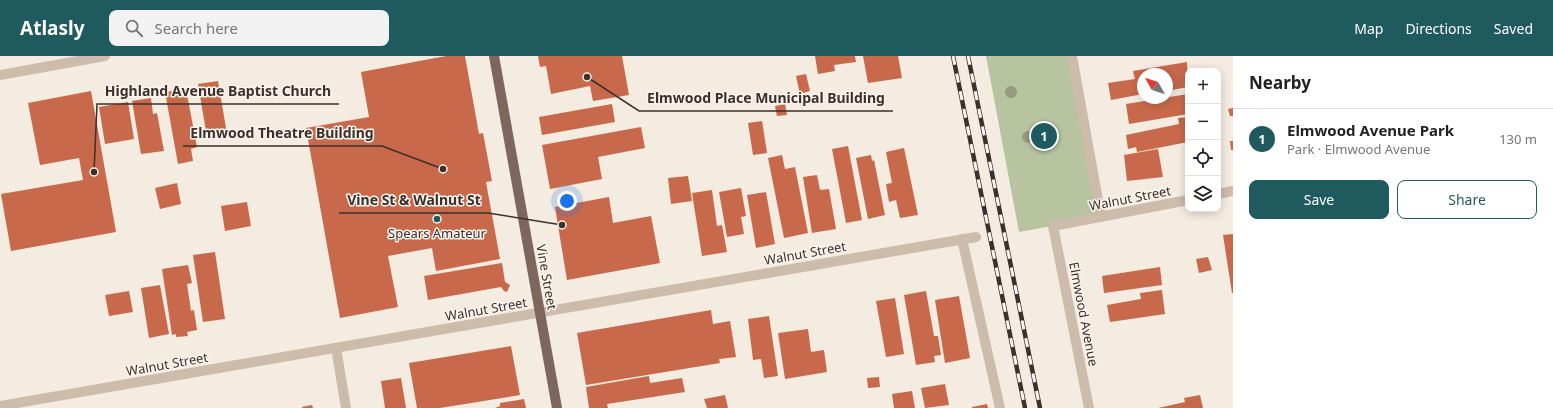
<!DOCTYPE html>
<meta charset="utf-8">
<style>
:root{--surface:#fff;--page:#f2f2f2;--text:#222;--muted:#767676;--line:#e0e0e0;--accent:#1f5a5e}
body{margin:0;font-family:"Noto Sans",sans-serif;background:var(--page);color:var(--text)}
.controls{position:absolute;right:12px;top:12px;display:grid;overflow:hidden;border-radius:8px;box-shadow:0 2px 10px #0003}
.controls button{width:36px;height:36px;display:grid;place-items:center;padding:0;border:0;border-bottom:1px solid var(--line);background:var(--surface);color:var(--text);font:20px sans-serif}
.compass{position:absolute;left:1137px;top:12px;width:36px;height:36px;border-radius:50%;background:var(--surface);box-shadow:0 2px 10px #0003;rotate:309deg}
.you{position:absolute;left:567px;top:145px;width:14px;height:14px;margin:-10px;border:3px solid #fff;border-radius:50%;background:#1a73e8;box-shadow:0 0 0 6px #1a73e833}
.badge{display:grid;place-items:center;width:26px;height:26px;border-radius:50%;background:var(--accent);color:#fff;font-size:13px;font-weight:700}
.pin{position:absolute;translate:-50% -50%;border:2px solid #fff;box-shadow:0 1px 4px #0006}
.list{margin:0;padding:0;list-style:none}
h2{display:flex;justify-content:space-between;align-items:center;height:52px;margin:0;padding:0 16px;font-size:17px}
h2 small{font-size:13px;font-weight:400;color:var(--muted)}
.list li{display:grid;grid-template-columns:26px 1fr auto;gap:12px;align-items:center;box-sizing:border-box;height:60px;padding:0 16px;border-top:1px solid var(--line)}
.list b{display:block;font-size:15px;white-space:nowrap}
.list p{margin:0;font-size:13px;white-space:nowrap;color:var(--muted)}
.list em{font-size:13px;font-style:normal;color:var(--muted)}
.actions{display:flex;gap:8px;padding:12px 16px}
.actions a{flex:1;padding:9px 0;border:1px solid var(--accent);border-radius:8px;text-align:center;font-size:14px;color:var(--accent)}
.actions .main{background:var(--accent);color:#fff}
.icon{flex:none;width:22px;height:22px;fill:none;stroke:currentColor;stroke-width:2;stroke-linecap:round;stroke-linejoin:round}
.map{position:relative;flex:none;width:1233px;height:352px;overflow:hidden}
header{display:flex;align-items:center;gap:24px;box-sizing:border-box;height:56px;padding:0 20px;background:var(--accent);color:#fff}
header strong{font-size:19px}
nav{display:flex;gap:22px;margin-inline-start:auto;font-size:14px}
.search{width:280px;height:36px;background:var(--page);display:flex;align-items:center;gap:10px;box-sizing:border-box;padding:0 14px;border-radius:8px;color:var(--muted);font-size:15px}
main{display:flex}
aside{flex:1;background:var(--surface)}
.map>svg:first-child{display:block}
.green{fill:#b8c4a0}
.building{fill:#c8694b}
.lines{fill:none;stroke-linecap:round;stroke-linejoin:round}
.minor{stroke:#cdbbac;stroke-width:10}
.major{stroke:#7d675c;stroke-width:10}
.rail-casing{stroke:#3b302b;stroke-width:4.5}
.rail{stroke:#fbf5ee;stroke-width:3;stroke-dasharray:9;stroke-linecap:butt}
.tree{fill:#969b7f}
.poi-dot{fill:#1f5a5e;stroke:#fbf5ee;stroke-width:1.5}
.labels{text-anchor:middle;dominant-baseline:central;stroke-width:3;stroke-linejoin:round;paint-order:stroke}
.street-label{font-size:13px;fill:#3b302b;stroke:#fbf5ee}
.poi-label{font-size:13px;fill:#3b302b;stroke:#fbf5ee}
.leader{fill:none;stroke:#3b302b;stroke-width:1.5}
.callout-dot{fill:#3b302b;stroke:#fbf5ee;stroke-width:1.5}
.callout-label{font-size:14px;text-anchor:middle;font-weight:bold;fill:#3b302b;stroke:#fbf5ee;stroke-width:3;stroke-linejoin:round;paint-order:stroke}
</style>
<header>
<strong>Atlasly</strong>
<div class="search"><svg class="icon" aria-label="search" viewBox="0 0 24 24"><circle cx="10" cy="10" r="6"/><path d="M15 15l6 6"/></svg>Search here</div>
<nav><a>Map</a><a>Directions</a><a>Saved</a></nav>
</header>
<main>
<div class="map">
<svg width="1233" height="352" viewBox="0 0 1233 352">
<rect width="100%" height="100%" fill="#f4ebe1"/>
<!-- green -->
<polygon class="green" points="986,0 1072,0 1101,161 1019,176"/>
<!-- building -->
<g class="building">
<polygon points="446,0 465,0 479,78 483,77 492,125 486,126 500,203 436,215 432,192 388,200 398,251 340,262 306,72 369,61 361,16"/>
<polygon points="538,0 622,0 629,39 593,45 590,30 551,38 546,10 540,11"/>
<polygon points="815,0 855,0 856,6 834,9 835,15 818,18"/>
<polygon points="863,0 898,0 902,22 868,27"/>
<polygon points="1187,6 1188,31 1167,35 1167,18 1143,18 1143,38 1111,44 1108,27 1135,23 1133,15"/>
<polygon points="806,18 810,35 800,38 796,20"/>
<polygon points="218,25 227,78 207,81 198,28"/>
<polygon points="186,33 197,91 191,93 193,105 178,108 165,36"/>
<polygon points="91,35 116,176 11,195 1,138 83,124 79,102 40,109 28,47"/>
<polygon points="1188,38 1188,58 1129,68 1126,48"/>
<polygon points="151,42 153,58 157,57 164,95 141,98 132,45"/>
<polygon points="128,46 134,83 105,88 99,51"/>
<polygon points="612,48 615,66 542,79 539,61"/>
<polygon points="785,48 787,59 777,60 775,50"/>
<polygon points="1233,52 1233,60 1230,60 1228,53"/>
<polygon points="1188,61 1188,86 1137,96 1136,91 1128,93 1126,79 1179,68 1178,62"/>
<polygon points="762,65 767,97 753,99 748,67"/>
<polygon points="641,71 645,92 598,101 602,123 550,133 542,89"/>
<polygon points="1230,85 1233,85 1233,94 1231,94"/>
<polygon points="848,90 862,164 846,167 832,93"/>
<polygon points="904,92 918,159 900,162 896,144 889,146 886,128 892,127 886,96"/>
<polygon points="1158,93 1163,121 1127,125 1124,99"/>
<polygon points="782,99 785,113 795,111 808,177 784,182 768,102"/>
<polygon points="871,99 872,105 874,104 885,159 868,163 856,102"/>
<polygon points="817,119 820,134 829,133 836,173 812,177 803,121"/>
<polygon points="688,120 692,145 671,148 668,122"/>
<polygon points="177,127 181,148 160,153 155,132"/>
<polygon points="741,132 746,160 741,161 744,178 727,181 719,136"/>
<polygon points="712,134 717,170 722,169 727,196 702,200 692,137"/>
<polygon points="766,136 775,188 756,192 747,139"/>
<polygon points="609,141 613,167 651,160 660,207 567,224 555,151"/>
<polygon points="247,146 251,170 225,175 221,150"/>
<polygon points="1233,178 1233,237 1232,237 1223,179"/>
<polygon points="215,196 225,263 203,266 193,199"/>
<polygon points="1208,201 1212,214 1199,217 1196,203"/>
<polygon points="502,207 505,226 510,229 507,236 504,235 501,231 428,244 424,220"/>
<polygon points="188,209 192,227 187,228 191,255 194,254 197,274 187,276 188,280 176,281 176,278 172,279 162,213"/>
<polygon points="1160,211 1162,229 1104,237 1102,220"/>
<polygon points="160,229 169,278 149,282 141,232"/>
<polygon points="1162,234 1165,258 1110,266 1107,249 1141,243 1140,237"/>
<polygon points="129,235 133,256 109,260 105,239"/>
<polygon points="926,235 934,280 938,280 941,299 934,300 935,306 916,309 904,239"/>
<polygon points="959,240 970,302 945,307 935,244"/>
<polygon points="895,242 904,298 886,301 876,245"/>
<polygon points="711,254 713,268 730,265 736,301 719,303 720,307 586,329 577,277"/>
<polygon points="769,260 778,320 764,322 761,303 753,304 748,263"/>
<polygon points="808,273 811,296 824,294 827,316 785,323 778,277"/>
<polygon points="511,290 520,339 440,352 417,352 409,307"/>
<polygon points="649,320 650,327 682,322 685,336 607,348 608,352 589,352 586,331"/>
<polygon points="879,321 880,331 868,332 867,322"/>
<polygon points="401,322 406,352 385,352 381,325"/>
<polygon points="945,328 949,349 925,352 921,332"/>
<polygon points="912,335 915,352 894,352 892,338"/>
<polygon points="725,339 728,352 707,352 704,343"/>
<polygon points="1200,339 1203,352 1158,352 1185,346 1184,342"/>
<polygon points="524,343 526,352 495,352 500,350 500,347"/>
<polygon points="987,348 988,352 972,352 972,351"/>
<polygon points="312,349 313,352 302,352 302,351"/>
</g>
<g class="lines">
<!-- minor -->
<g class="minor">
<polyline points="1072,0 1101,161"/>
<polyline points="0,19 105,0"/>
<polyline points="1218,138 1233,135"/>
<polyline points="962,183 1000,352"/>
<polyline points="336,292 346,352"/>
<polyline points="0,350 976,181"/>
<polyline points="1089,352 1053,170 1188,144"/>
</g>
<!-- major -->
<polyline class="major" points="494,0 557,352"/>
<defs>
<g id="rail">
<polyline points="953,0 1025,352"/>
<polyline points="968,0 1040,352"/>
</g>
</defs>
<!-- rail casing -->
<use href="#rail" class="rail-casing"/>
<!-- rail -->
<use href="#rail" class="rail"/>
</g>
<!-- trees -->
<g class="tree">
<circle cx="1011" cy="36" r="6"/>
<circle cx="1028" cy="81" r="6"/>
</g>
<!-- markers -->
<circle class="poi-dot" cx="437" cy="163" r="4"/>
<g class="labels">
<!-- street labels -->
<g class="street-label">
<text transform="translate(1130 142) rotate(-11)">Walnut Street</text>
<text transform="translate(805 197) rotate(-10)">Walnut Street</text>
<text transform="translate(547 221) rotate(80)">Vine Street</text>
<text transform="translate(486 253) rotate(-10)">Walnut Street</text>
<text transform="translate(1084 258) rotate(79)">Elmwood Avenue</text>
<text transform="translate(167 308) rotate(-10)">Walnut Street</text>
</g>
<!-- poi labels -->
<g class="poi-label">
<text x="437" y="177">Spears Amateur</text>
</g>
</g>
<!-- callouts -->
<path class="leader" d="M94 116L97 48H339M587 21L639 55H893M443 113L382 90H183M562 169L488 157H339"/>
<g class="callout-dot">
<circle cx="94" cy="116" r="4"/>
<circle cx="587" cy="21" r="4"/>
<circle cx="443" cy="113" r="4"/>
<circle cx="562" cy="169" r="4"/>
</g>
<g class="callout-label">
<text x="218" y="40">Highland Avenue Baptist Church</text>
<text x="766" y="47">Elmwood Place Municipal Building</text>
<text x="282" y="82">Elmwood Theatre Building</text>
<text x="414" y="149">Vine St &amp; Walnut St</text>
</g>
</svg>
<div class="controls">
<button>+</button>
<button>−</button>
<button><svg class="icon" aria-label="locate" viewBox="0 0 24 24"><circle cx="12" cy="12" r="6"/><path d="M12 2v4M12 18v4M2 12h4M18 12h4"/></svg></button>
<button><svg class="icon" aria-label="layers" viewBox="0 0 24 24"><path d="M12 4l9 5-9 5-9-5zM3 14l9 5 9-5"/></svg></button>
</div>
<svg class="compass" viewBox="-18 -18 36 36"><path d="M0-13l5 13h-10z" fill="#e53935"/><path d="M0 13l5-13h-10z" fill="#767676"/></svg>
<div class="you"></div>
<div class="pin badge" style="left:1044px;top:80px">1</div>
</div>
<aside>
<h2>Nearby<small></small></h2>
<ul class="list">
<li><span class="badge">1</span><div><b>Elmwood Avenue Park</b><p>Park · Elmwood Avenue</p></div><em>130 m</em></li>
</ul>
<div class="actions"><a class="main">Save</a><a>Share</a></div>
</aside>
</main>
